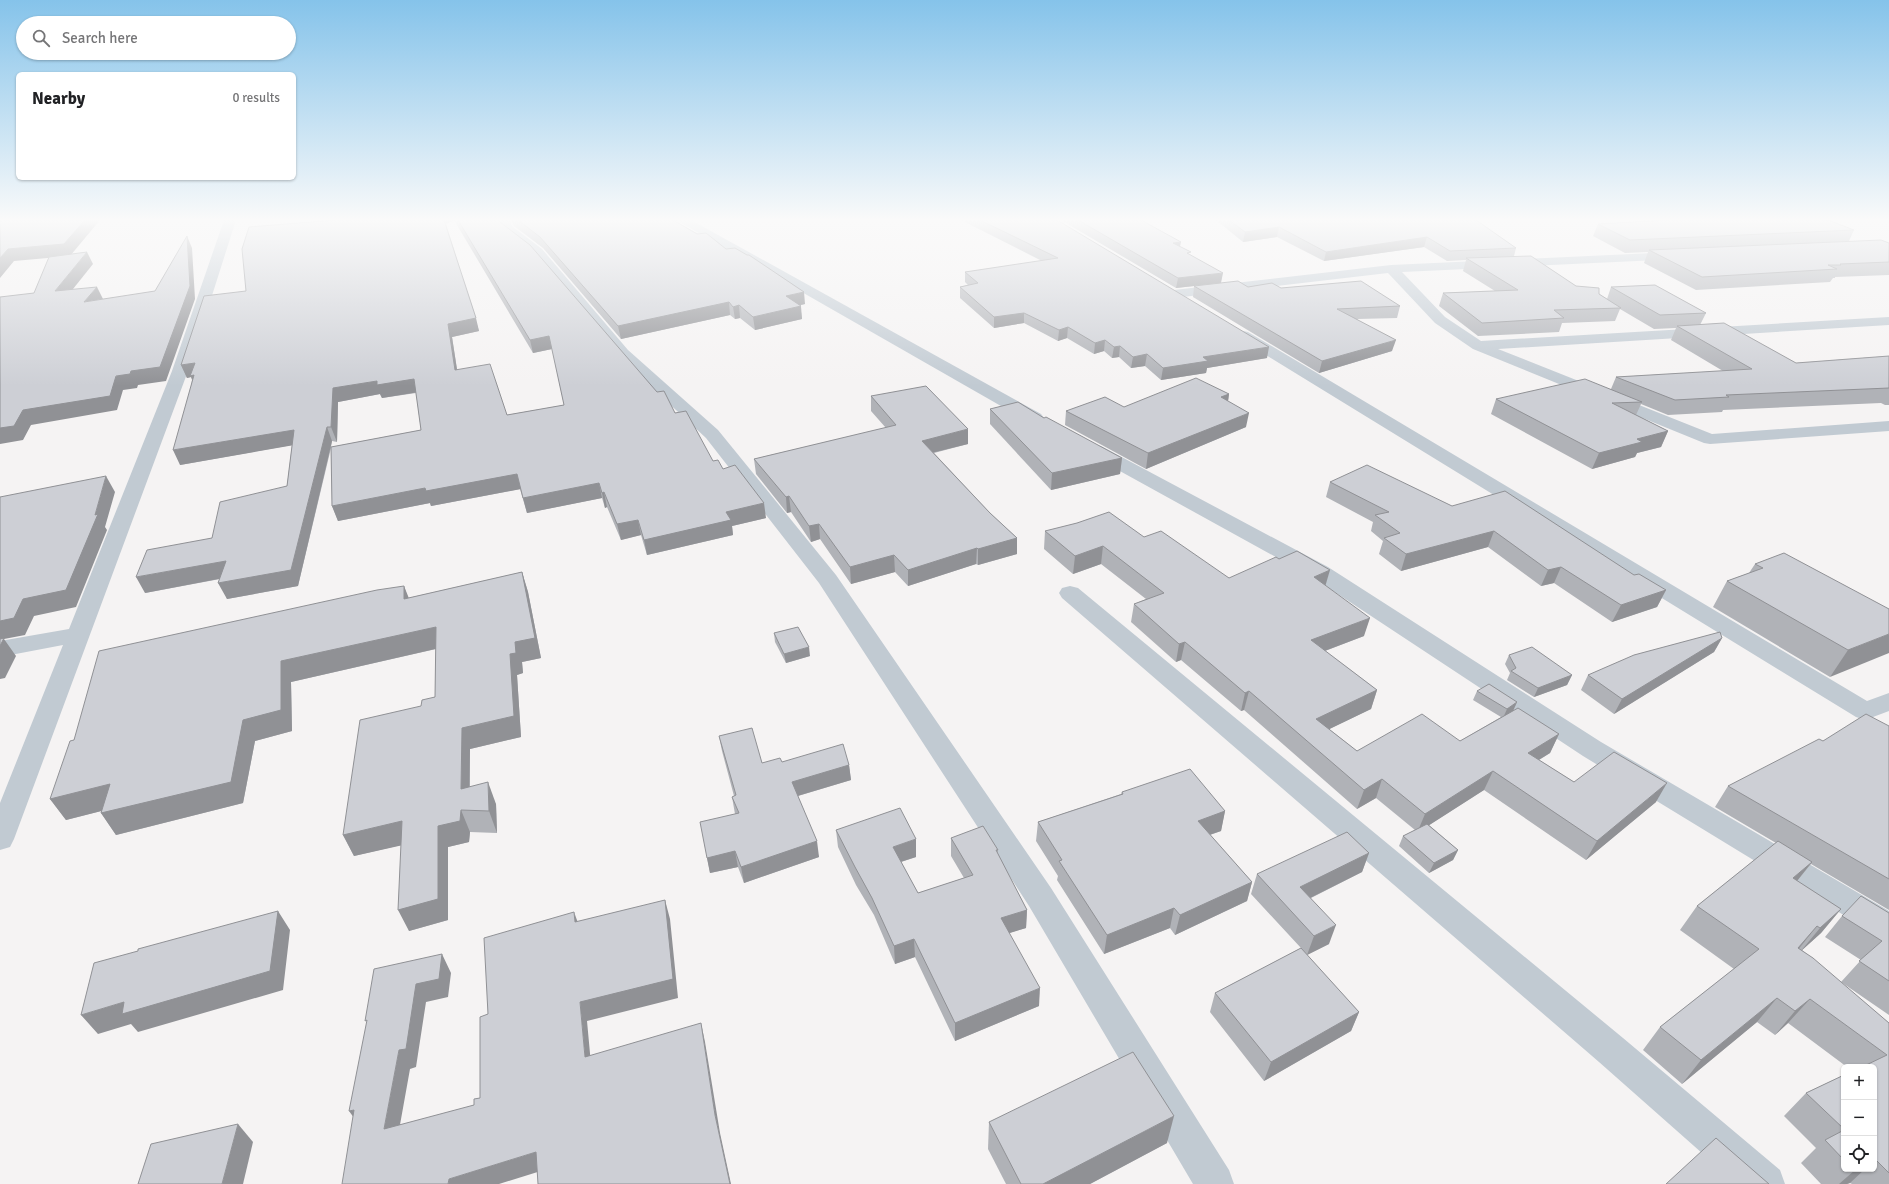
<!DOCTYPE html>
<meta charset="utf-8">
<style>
:root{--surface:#fff;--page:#f2f2f2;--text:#202124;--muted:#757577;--line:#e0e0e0}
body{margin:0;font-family:Signika,sans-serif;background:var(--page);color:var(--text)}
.controls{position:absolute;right:12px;bottom:12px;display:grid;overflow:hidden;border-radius:6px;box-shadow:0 1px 3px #0004}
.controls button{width:36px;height:36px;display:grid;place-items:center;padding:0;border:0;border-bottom:1px solid var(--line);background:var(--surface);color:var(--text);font:20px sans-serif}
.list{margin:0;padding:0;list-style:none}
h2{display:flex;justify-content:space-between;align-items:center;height:52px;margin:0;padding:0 16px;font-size:17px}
h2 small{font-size:13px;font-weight:400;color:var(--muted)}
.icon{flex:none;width:22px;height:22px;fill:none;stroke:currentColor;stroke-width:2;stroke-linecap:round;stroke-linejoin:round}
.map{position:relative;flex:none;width:1889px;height:1184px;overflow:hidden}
.search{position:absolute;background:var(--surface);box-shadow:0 1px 3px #0004;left:16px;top:16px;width:280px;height:44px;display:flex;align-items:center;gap:10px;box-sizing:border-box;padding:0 14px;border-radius:22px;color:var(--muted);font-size:15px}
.panel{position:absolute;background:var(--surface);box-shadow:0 1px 3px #0004;left:16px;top:72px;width:280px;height:108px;border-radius:6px}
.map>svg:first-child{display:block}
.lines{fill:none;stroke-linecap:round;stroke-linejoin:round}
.minor{fill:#c1cad2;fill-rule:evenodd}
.wall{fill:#b0b2b7;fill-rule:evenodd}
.shaded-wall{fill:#909195}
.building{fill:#cdcfd5;stroke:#909195}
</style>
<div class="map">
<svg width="1889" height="1184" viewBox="0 0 1889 1184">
<rect width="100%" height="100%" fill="#f5f3f3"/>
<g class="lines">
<!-- minor -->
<g class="minor">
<polygon points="224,220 236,220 188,371 14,839 10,847 0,850 0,803 63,645 0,657 0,641 69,629 172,371"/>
<polygon points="497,220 509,220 513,227 542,249 628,350 718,430 836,575 1051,888 1229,1170 1234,1184 1193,1184 1029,906 819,583 706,438 618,356 534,255 504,232"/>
<polygon points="676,220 691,220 1041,414 1044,418 1041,422 1035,423 1029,422"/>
<polygon points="1676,252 1680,253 1682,256 1680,259 1402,272 1445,317 1481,341 1889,317 1889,325 1498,349 1712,434 1889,421 1889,431 1710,444 1704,443 1473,349 1435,323 1388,273 1174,298 1169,297 1167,294 1169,291 1174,290 1391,265"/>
<polygon points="1243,331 1248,332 1867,701 1889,693 1889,711 1865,720 1856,717 1238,338 1236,335 1238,332"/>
<polygon points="1095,445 1101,446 1328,567 1601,742 1889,911 1889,940 1878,936 1583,756 1312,577 1089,454 1086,450 1089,446"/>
<polygon points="1070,586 1078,588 1623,1038 1780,1170 1785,1184 1737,1184 1599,1062 1062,598 1059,593 1062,588"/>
</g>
</g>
<!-- wall -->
<g class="wall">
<path d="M 336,220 L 499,220 L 500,222 L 675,413 L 713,461 L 723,469 L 766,518 L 732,526 L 733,535 L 647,555 L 641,535 L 621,540 L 607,507 L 605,508 L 602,498 L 527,513 L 520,489 L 431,506 L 430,503 L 338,521 L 332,506 L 331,448 L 298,586 L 227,599 L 220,579 L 145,593 L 212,538 L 287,486 L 292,445 L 180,465 L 192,380 L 191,377 L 187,378 L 181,365 L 246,291 ZM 454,220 L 533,353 L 552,349 L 564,405 L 507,415 L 457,369 L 452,337 L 479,331 L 446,224 ZM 416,393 L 421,430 L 331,447 L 332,441 L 337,442 L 338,402 L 380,394 L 382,398 Z"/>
<polygon points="511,220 673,220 726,249 805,304 800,305 802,319 755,330 740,318 735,319 730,315 621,339 543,248 514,226"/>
<polygon points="961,220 1057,220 1267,358 1207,368 1206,373 1161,380 1145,366 1131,368 1119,357 1112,358 1104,351 1094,354 1067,338 1058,341 1024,323 994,328 960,298 960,287 968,285 965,282 965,272 1042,261"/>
<polygon points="1061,220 1141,220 1180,247 1190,255 1221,283 1248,287 1281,288 1400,306 1397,318 1357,319 1392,351 1319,373 1193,297 1194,286 1176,288"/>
<polygon points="1216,220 1476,220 1516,248 1514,256 1576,286 1599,294 1607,299 1611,287 1706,313 1700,325 1796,363 1889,356 1889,405 1885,405 1881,403 1723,410 1722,412 1668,415 1641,404 1636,415 1668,431 1661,447 1637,453 1635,457 1592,469 1491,414 1496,399 1611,389 1616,377 1723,371 1671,340 1676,328 1654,329 1620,309 1615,321 1562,323 1559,332 1478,336 1439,306 1443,293 1495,291 1463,271 1466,260 1447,261 1424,247 1324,261 1277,237 1243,242"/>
<polygon points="1598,224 1854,230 1849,241 1889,243 1889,275 1835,277 1835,278 1833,278 1830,282 1696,290 1644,263 1648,252 1625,253 1593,236"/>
<polygon points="1229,394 1228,401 1246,427 1146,469 1065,425 1066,411 1124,407"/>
<polygon points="871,396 968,444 934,453 990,513 1017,538 1017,554 978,565 976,564 908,586 895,572 851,584 820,539 811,542 791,512 787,513 756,474 754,459 886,428 871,411"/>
<polygon points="990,409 1044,418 1122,458 1120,474 1051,490 990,424"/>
<polygon points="1330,482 1452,506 1634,575 1666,590 1657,607 1612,622 1554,583 1541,586 1488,547 1401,571 1379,554 1383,541 1371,531 1373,522 1326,497"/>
<polygon points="1045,531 1144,537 1229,578 1325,585 1364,636 1325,651 1377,690 1371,709 1329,729 1357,751 1460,741 1501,717 1473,700 1477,691 1517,702 1513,711 1559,734 1550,753 1539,760 1574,782 1656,802 1586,860 1484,790 1429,825 1458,850 1453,860 1429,873 1399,846 1403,836 1415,830 1376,798 1357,809 1244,710 1241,711 1181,660 1176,662 1131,622 1134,604 1146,599 1101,564 1073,574 1044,549"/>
<polygon points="1755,564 1889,609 1830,677 1713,607 1727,581 1749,573"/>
<polygon points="522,572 528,592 541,658 522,662 523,673 517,675 521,737 470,749 470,787 496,804 497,833 470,832 469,842 448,847 448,920 409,931 401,845 354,856 343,835 421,706 435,697 436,649 291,682 292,731 255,741 243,803 116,835 101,813 101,811 66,820 50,799 74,740 404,586 408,598"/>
<polygon points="774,633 810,656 786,663 775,642"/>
<polygon points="1722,638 1714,652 1614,714 1581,690 1588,675"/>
<polygon points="1509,655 1572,675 1567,685 1534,697 1507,680 1510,673 1505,664"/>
<polygon points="1889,726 1889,910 1811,864 1797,881 1841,909 1821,933 1802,950 1889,1023 1889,1184 1852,1184 1850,1183 1847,1184 1821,1184 1801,1163 1816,1148 1784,1116 1806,1093 1844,1075 1844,1169 1874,1169 1874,1067 1847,1067 1788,1023 1775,1035 1757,1022 1682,1084 1643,1050 1660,1027 1734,969 1680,930 1697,906 1776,843 1715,807 1728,786 1823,741"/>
<polygon points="719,736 762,763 782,762 849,765 851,780 798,796 819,857 744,883 738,867 710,873 707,858 735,814 732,797 734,796 722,751"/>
<polygon points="1122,792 1225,811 1221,831 1210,835 1252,882 1247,901 1175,935 1170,928 1104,954 1057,880 1058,876 1036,841 1038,822 1121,794"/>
<polygon points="836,830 916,857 901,862 918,893 964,878 951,856 951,838 998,850 998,854 1027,910 1026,928 1009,933 1039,1006 955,1041 915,957 895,964 874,915 856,885 838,847"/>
<polygon points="1369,853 1362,872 1311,898 1329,944 1307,955 1359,1012 1351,1031 1264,1081 1210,1012 1215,993 1301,948 1251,894 1257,874"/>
<polygon points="1889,913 1889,1015 1841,982 1861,960 1825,937 1842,916"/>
<polygon points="989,1122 1167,1143 1090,1184 1006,1184 988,1149"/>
</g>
<!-- shaded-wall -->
<g class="shaded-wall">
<polygon points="85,220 100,220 70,256 14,261 0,278 0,258 8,249"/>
<polygon points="444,220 454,220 445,224"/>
<polygon points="1279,227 1277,237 1243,242 1245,232"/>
<polygon points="187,236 192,248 195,299 166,381 138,385 137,388 123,390 117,410 31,425 23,440 0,444 0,428 23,410 131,371"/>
<polygon points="1427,237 1424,247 1324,261 1326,252"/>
<polygon points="1181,242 1179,251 1173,243"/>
<polygon points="87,252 93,264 61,304 55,291"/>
<polygon points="1223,273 1221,283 1176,288 1178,278"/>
<polygon points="97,287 103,299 84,302"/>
<polygon points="804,292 805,304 787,308 786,296"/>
<polygon points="729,302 730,315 621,339 618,326"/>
<polygon points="739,305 740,318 735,319 733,307"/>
<polygon points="801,306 802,319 755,330 753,317"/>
<polygon points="1024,313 1024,323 994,328 994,317"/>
<polygon points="476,318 479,331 452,337 459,383 455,370 448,324"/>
<polygon points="1068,327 1067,338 1058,341 1059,330"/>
<polygon points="549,336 552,349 533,353 530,340"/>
<polygon points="1105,340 1104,351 1094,354 1095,343"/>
<polygon points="1396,340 1392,351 1319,373 1322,361"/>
<polygon points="1120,346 1119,357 1112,358 1114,347"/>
<polygon points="1269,347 1267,358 1207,368 1206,373 1161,380 1163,368 1203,357"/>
<polygon points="1147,354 1145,366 1131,368 1133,357"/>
<polygon points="195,363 197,389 191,377 187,378 181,365"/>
<polygon points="414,379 419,392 382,398 380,394 338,402 337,442 331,427 333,388 377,381"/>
<polygon points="1229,394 1227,408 1221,397"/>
<polygon points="1249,413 1246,427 1146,469 1148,453"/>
<polygon points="327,427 332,441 298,586 227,599 218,583 291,570"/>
<polygon points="968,429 968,444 923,455 922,441"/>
<polygon points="294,430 300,444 180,465 173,450"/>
<polygon points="1668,431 1661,447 1637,453 1635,457 1592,469 1599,453 1637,439"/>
<polygon points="1122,458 1120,474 1051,490 1052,473"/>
<polygon points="517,474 521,489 431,506 430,503 338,521 332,506 425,488"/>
<polygon points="106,476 115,492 105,527 107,530 76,607 34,616 25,635 4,639 16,656 5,678 0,679 0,621 23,599 95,515"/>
<polygon points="599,483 602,498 527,513 523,498"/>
<polygon points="604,492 607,507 605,508 602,493"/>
<polygon points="789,496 791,512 787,513 786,497"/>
<polygon points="764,503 766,518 732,526 733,535 647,555 644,540 726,512"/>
<polygon points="638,520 641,535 621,540 617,524"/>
<polygon points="819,524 820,539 811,542 809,526"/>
<polygon points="1494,531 1488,547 1401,571 1406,554"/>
<polygon points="1017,538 1017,554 978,565 978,549"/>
<polygon points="1103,546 1101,564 1073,574 1075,556"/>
<polygon points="977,548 976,564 908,586 908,570"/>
<polygon points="894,555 895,572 851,584 850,567"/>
<polygon points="226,561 234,576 145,593 136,577"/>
<polygon points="1561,567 1554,583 1541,586 1548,570"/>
<polygon points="1330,570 1325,587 1314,577"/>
<polygon points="522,572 528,592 541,658 522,662 523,673 517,675 521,737 470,749 469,810 461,789 462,728 510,654 515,642"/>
<polygon points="404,586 412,606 404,599"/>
<polygon points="1666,590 1657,607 1612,622 1621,605"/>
<polygon points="1370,618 1364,636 1306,658 1311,640"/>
<polygon points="436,627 444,647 291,682 292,731 255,741 243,803 116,835 101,813 281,661"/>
<polygon points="1889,634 1889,653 1830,677 1848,650"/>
<polygon points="1722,638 1714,652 1614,714 1622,699"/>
<polygon points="1185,642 1181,660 1176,662 1179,644"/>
<polygon points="809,647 810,656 786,663 784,654"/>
<polygon points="1572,675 1567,685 1534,697 1538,688"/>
<polygon points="1377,690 1371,709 1311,738 1316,719"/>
<polygon points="1249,691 1244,710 1241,711 1245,693"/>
<polygon points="1517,702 1513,711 1503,718 1507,709"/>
<polygon points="1559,734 1550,753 1519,772 1528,753"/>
<polygon points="849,765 851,780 794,797 792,782"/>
<polygon points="1493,771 1484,790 1417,833 1425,814"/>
<polygon points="1382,779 1376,798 1357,809 1364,790"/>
<polygon points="488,782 496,804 497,833 489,811"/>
<polygon points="1667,783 1656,802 1586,860 1597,841"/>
<polygon points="110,784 125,805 66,820 50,799"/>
<polygon points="461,810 470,832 469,842 448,847 448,920 409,931 398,910 438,826"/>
<polygon points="1225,811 1221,831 1194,840 1198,821"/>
<polygon points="402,821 412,843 354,856 343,835"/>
<polygon points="916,839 916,857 894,864 893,847"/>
<polygon points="817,841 819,857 744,883 741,867"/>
<polygon points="1458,850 1453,860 1429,873 1434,863"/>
<polygon points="735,851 738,867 710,873 707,858"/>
<polygon points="1369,853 1362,872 1294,906 1300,887"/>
<polygon points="1812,862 1793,886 1793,878"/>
<polygon points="1252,882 1247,901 1175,935 1180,915"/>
<polygon points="665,900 670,919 678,998 587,1021 592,1075 585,1057 580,1002"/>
<polygon points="1174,908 1170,928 1104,954 1107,935"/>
<polygon points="1841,909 1821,933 1800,952 1820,928"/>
<polygon points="1027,910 1026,928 1000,936 1001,918"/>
<polygon points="278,911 290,930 283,990 138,1032 131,1024 98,1034 81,1015 124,1002"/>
<polygon points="574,912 581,931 575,922"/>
<polygon points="1336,925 1329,944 1307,955 1314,936"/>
<polygon points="1817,926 1797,951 1798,948"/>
<polygon points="914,939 915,957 895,964 894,946"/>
<polygon points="442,954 451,973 448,997 426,1002 416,1067 410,1069 396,1147 384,1129 399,1050 416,984"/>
<polygon points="1040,988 1039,1006 955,1041 955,1023"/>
<polygon points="1777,998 1757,1022 1682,1084 1701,1060"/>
<polygon points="1810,999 1788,1023 1775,1035 1795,1011"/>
<polygon points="1359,1012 1351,1031 1264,1081 1271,1062"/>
<polygon points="701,1023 705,1042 720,1133 731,1184 730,1184 715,1115"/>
<polygon points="354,1110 362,1129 349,1111"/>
<polygon points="1174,1116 1167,1143 1090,1184 1043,1184"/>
<polygon points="238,1124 253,1142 243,1184 222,1184"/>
<polygon points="536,1152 544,1170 499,1184 448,1184 449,1179"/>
<polygon points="1856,1169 1865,1169 1850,1183 1847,1184 1839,1184 1855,1170"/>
</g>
<!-- building -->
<g class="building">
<polygon points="0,220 85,220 64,244 8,249 0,258"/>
<polygon points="336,220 444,220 476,318 448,324 455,370 490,364 507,415 564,405 549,336 530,340 458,220 499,220 500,222 530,245 657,392 664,391 675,413 686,411 713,461 718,460 723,469 735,465 764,503 726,512 731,520 644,540 638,520 617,524 604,492 602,493 599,483 523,498 517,474 426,491 425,488 332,506 331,447 421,430 414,379 377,385 377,381 333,388 331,427 327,427 291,570 218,583 226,561 136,577 147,550 212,538 220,502 287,486 294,430 173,450 194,375 190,376 195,363 181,365 204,296 246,291 242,249 249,227"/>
<polygon points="518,220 673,220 697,234 706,233 726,249 735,248 747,255 749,255 804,292 786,296 801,306 753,317 739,305 733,307 729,302 618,326 540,237"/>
<polygon points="980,220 1057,220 1269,347 1203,357 1208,361 1163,368 1147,354 1133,357 1120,346 1114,347 1105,340 1095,343 1068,327 1059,330 1024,313 994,317 960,287 978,283 965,272 1058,258"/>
<polygon points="1078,220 1141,220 1181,242 1173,243 1191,252 1187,253 1223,273 1178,278"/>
<polygon points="1229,220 1476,220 1516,248 1450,251 1427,237 1326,252 1279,227 1245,232"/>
<polygon points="1668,220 1828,220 1854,230 1630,240 1598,224"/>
<polygon points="187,236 190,286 160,367 131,371 130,374 116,376 110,396 23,410 14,426 0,428 0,297 34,293 49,257 87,252 55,291 97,287 84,302 155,291"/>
<polygon points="1881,240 1889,243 1889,262 1840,264 1841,265 1828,265 1837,269 1702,277 1649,250"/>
<polygon points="1531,256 1576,286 1599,288 1599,294 1621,308 1554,310 1564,318 1482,323 1443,293 1518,290 1466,258"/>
<polygon points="1238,281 1248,287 1272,283 1281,288 1361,281 1400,306 1337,309 1396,340 1322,361 1194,286"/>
<polygon points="1655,285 1706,313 1660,315 1611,287"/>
<polygon points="1724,323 1796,363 1889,356 1889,388 1726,395 1729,397 1675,400 1616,377 1752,369 1677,326"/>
<polygon points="1196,378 1229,394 1221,397 1249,413 1148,453 1066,411 1105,397 1124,407"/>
<polygon points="1585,379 1642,402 1612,403 1668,431 1637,439 1642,442 1599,453 1496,399"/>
<polygon points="926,386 968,429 922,441 990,513 1017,538 978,549 977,548 908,570 894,555 850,567 819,524 809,526 789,496 786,497 754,459 896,425 871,396"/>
<polygon points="1018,402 1044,418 1046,417 1122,458 1052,473 990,409"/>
<polygon points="1367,465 1452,506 1505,491 1634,575 1639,574 1666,590 1621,605 1561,567 1548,570 1494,531 1406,554 1384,538 1400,533 1375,515 1389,512 1330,482"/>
<polygon points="106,476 95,515 98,514 66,590 23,599 14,618 0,621 0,497"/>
<polygon points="1109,512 1144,537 1161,531 1229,578 1276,557 1279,559 1297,551 1330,570 1314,577 1370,618 1311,640 1377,690 1316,719 1357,751 1422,714 1460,741 1518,708 1559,734 1528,753 1574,782 1614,752 1667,783 1597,841 1493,771 1425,814 1382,779 1364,790 1249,691 1245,693 1185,642 1179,644 1134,604 1164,593 1103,546 1075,556 1045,531 1077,523"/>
<polygon points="1784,553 1889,609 1889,634 1848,650 1727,581 1763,568 1755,564"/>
<polygon points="522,572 535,638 515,642 516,653 510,654 514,716 462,728 461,789 488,782 489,811 461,810 460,821 438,826 438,899 398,910 402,821 343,835 360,720 421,706 422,700 435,697 436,627 281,661 281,710 243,720 231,782 101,813 110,784 50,799 70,741 74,740 99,651 377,590 404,586 404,599"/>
<polygon points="798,627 809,647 784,654 774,633"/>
<polygon points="1720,632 1722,638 1622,699 1588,675 1634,655"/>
<polygon points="4,638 0,646 0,639"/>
<polygon points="1532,647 1572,675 1538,688 1511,671 1516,668 1509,655"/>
<polygon points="1489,684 1517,702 1507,709 1477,691"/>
<polygon points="1866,714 1889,726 1889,879 1728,786 1819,739 1823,741"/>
<polygon points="752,728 762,763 780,758 782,762 843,744 849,765 792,782 817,841 741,867 735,851 707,858 700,822 739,813 732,797 736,795 719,736"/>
<polygon points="1190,769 1225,811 1198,821 1252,882 1180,915 1174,908 1107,935 1059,861 1062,860 1038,822 1123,794 1122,792"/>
<polygon points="900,808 916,839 893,847 918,893 973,875 951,838 983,826 998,850 996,850 1027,910 1001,918 1040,988 955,1023 914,939 894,946 872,898 855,867 836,830"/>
<polygon points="1427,824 1458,850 1434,863 1403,836"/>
<polygon points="1347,832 1369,853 1300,887 1336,925 1314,936 1257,874"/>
<polygon points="1778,841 1812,862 1793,878 1841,909 1820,928 1817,926 1798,948 1813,958 1889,1023 1889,1173 1876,1160 1874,1161 1874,1067 1862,1067 1887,1055 1810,999 1795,1011 1777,998 1701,1060 1660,1027 1759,949 1697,906"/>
<polygon points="1861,896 1889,913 1889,981 1859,961 1882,941 1842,916"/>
<polygon points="665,900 673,979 580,1002 585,1057 701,1023 715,1115 730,1184 538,1184 536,1152 449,1179 448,1184 342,1184 354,1110 349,1111 367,1020 365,1021 374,969 442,954 439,979 416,984 406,1049 399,1050 384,1129 474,1105 474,1099 480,1098 480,1017 488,1014 484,938 574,912 575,922"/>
<polygon points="278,911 270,971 122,1014 124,1002 81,1015 94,963 138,951 138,949"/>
<polygon points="1301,948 1359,1012 1271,1062 1215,993"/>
<polygon points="1133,1052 1174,1116 1043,1184 1021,1184 989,1122"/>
<polygon points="1844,1075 1844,1129 1806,1093"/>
<polygon points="238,1124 222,1184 138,1184 151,1144"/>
<polygon points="1844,1130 1844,1160 1825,1140"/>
<polygon points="1716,1138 1769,1184 1666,1184"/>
</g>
<!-- sky -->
<linearGradient id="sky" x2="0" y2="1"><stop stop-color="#85c3ea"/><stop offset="0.57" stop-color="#fafafa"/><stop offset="1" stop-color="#fafafa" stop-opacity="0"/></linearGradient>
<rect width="1889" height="386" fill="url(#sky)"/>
</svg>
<div class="controls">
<button>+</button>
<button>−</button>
<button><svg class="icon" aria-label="locate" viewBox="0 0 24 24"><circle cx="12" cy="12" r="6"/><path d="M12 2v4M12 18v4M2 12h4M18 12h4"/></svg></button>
</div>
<div class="search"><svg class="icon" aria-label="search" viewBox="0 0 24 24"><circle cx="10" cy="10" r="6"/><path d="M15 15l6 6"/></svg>Search here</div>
<section class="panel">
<h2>Nearby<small>0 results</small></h2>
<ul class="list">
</ul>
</section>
</div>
